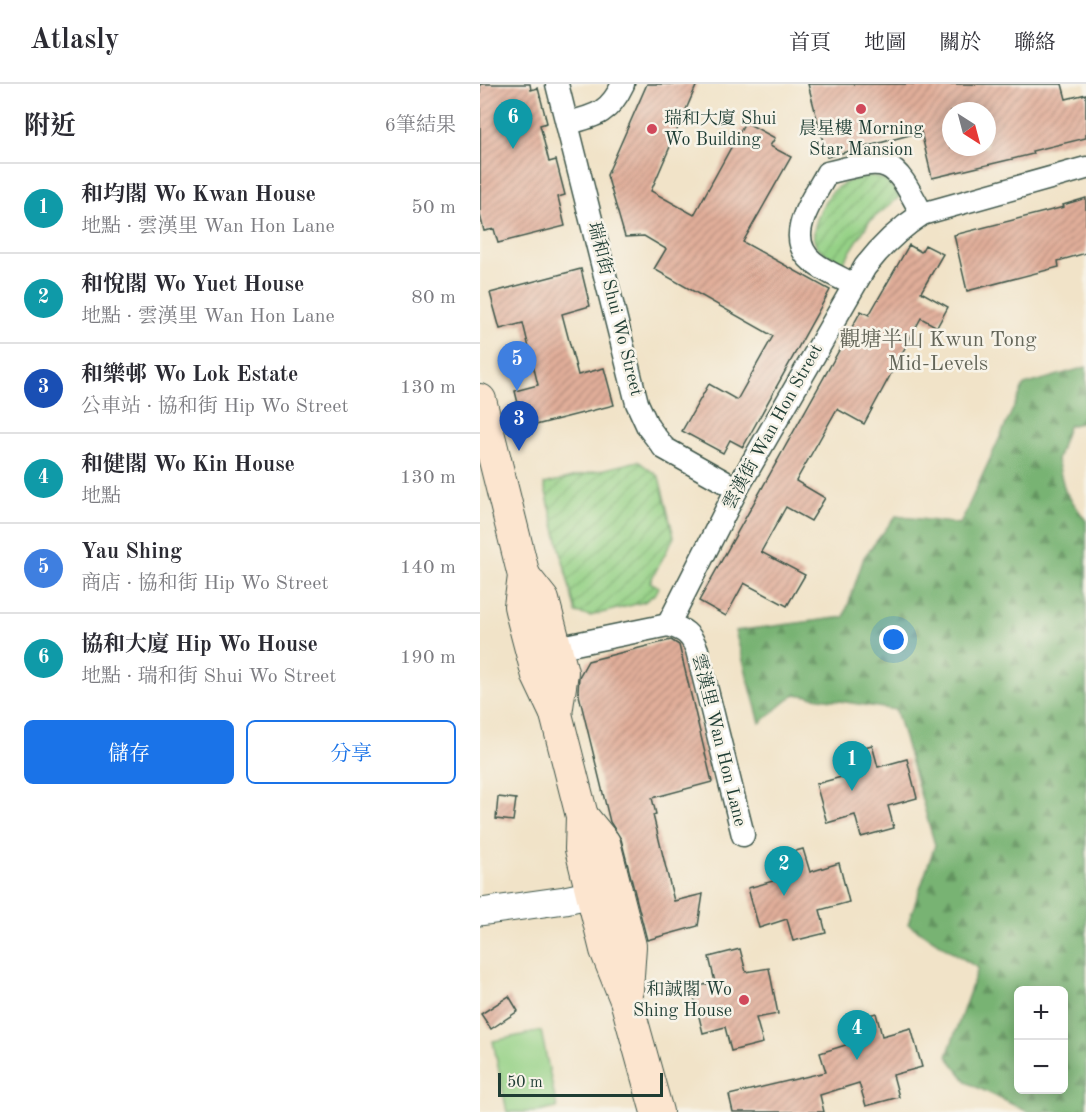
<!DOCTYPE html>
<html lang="zh-TW">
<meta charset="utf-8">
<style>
:root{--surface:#fff;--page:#f7f7f7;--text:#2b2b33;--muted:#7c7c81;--line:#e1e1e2;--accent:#1a73e8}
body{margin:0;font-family:"Old Standard TT","Noto Serif TC",serif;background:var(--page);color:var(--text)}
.controls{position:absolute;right:18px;bottom:18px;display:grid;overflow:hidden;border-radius:9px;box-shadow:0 3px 15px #0003}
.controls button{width:54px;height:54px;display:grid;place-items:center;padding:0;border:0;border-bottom:2px solid var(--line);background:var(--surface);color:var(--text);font:30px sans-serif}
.compass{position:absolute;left:462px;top:18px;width:54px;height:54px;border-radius:50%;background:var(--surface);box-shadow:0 3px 15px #0003;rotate:144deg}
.scale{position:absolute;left:18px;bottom:15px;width:165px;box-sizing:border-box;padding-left:6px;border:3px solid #1f3d34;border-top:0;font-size:16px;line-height:21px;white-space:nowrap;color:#1f3d34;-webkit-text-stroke:4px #f7f3e8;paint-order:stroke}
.you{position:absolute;left:414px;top:556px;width:21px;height:21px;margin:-15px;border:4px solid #fff;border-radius:50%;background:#1a73e8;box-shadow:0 0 0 9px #1a73e833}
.badge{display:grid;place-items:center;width:39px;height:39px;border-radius:50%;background:var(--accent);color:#fff;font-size:20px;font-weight:700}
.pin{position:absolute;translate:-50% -50px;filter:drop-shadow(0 2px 3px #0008)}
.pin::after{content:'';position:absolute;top:32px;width:21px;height:18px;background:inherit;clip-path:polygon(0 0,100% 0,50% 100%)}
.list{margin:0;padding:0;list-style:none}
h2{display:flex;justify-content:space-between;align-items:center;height:78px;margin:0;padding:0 24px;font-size:26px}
h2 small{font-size:20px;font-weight:400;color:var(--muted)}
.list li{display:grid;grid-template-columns:39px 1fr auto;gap:18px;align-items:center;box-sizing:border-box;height:90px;padding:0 24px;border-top:2px solid var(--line)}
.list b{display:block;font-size:22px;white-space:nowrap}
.list p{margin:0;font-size:20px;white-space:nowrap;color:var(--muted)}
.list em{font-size:20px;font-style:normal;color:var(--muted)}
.actions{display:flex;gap:12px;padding:18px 24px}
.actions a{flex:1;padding:14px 0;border:2px solid var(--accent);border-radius:9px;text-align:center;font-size:21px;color:var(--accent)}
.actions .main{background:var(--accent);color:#fff}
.map{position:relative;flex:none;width:606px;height:1028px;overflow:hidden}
header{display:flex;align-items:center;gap:36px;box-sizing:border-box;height:84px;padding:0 30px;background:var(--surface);border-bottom:2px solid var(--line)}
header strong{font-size:28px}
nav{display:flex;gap:33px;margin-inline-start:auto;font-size:21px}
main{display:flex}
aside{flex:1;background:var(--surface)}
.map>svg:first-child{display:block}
.forest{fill:url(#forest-firs);stroke:#4c7854;stroke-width:1.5;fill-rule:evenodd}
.garden{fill:url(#garden-furrows);stroke:#5a875d;stroke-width:1.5}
.pitch{fill:#95d186;stroke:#5a875d;stroke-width:1.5}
.building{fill:url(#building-hatch);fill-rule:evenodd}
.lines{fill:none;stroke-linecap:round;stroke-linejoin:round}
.minor-casing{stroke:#3e564a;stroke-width:25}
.tertiary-casing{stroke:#3e564a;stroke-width:29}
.secondary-casing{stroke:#3e564a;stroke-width:34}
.minor{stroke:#fff;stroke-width:22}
.tertiary{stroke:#fff;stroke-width:27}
.secondary{stroke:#fce5cf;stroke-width:32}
.poi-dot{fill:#d1495b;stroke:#f7f3e8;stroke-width:2}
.labels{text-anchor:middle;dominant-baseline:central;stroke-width:5;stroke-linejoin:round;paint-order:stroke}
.poi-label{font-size:18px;fill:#1f3d34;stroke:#f7f3e8;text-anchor:start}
.street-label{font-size:18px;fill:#1f3d34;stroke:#f7f3e8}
.quarter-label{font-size:21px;fill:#636558;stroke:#f7f3e8}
</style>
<header>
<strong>Atlasly</strong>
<nav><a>首頁</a><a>地圖</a><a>關於</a><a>聯絡</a></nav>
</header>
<main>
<aside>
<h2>附近<small>6筆結果</small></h2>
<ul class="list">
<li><span class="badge" style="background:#0f9aa8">1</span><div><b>和均閣 Wo Kwan House</b><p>地點 · 雲漢里 Wan Hon Lane</p></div><em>50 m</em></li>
<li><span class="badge" style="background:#0f9aa8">2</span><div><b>和悅閣 Wo Yuet House</b><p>地點 · 雲漢里 Wan Hon Lane</p></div><em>80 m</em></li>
<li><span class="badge" style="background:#1a4fb4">3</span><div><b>和樂邨 Wo Lok Estate</b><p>公車站 · 協和街 Hip Wo Street</p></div><em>130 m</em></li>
<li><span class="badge" style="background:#0f9aa8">4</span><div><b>和健閣 Wo Kin House</b><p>地點</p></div><em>130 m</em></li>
<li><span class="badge" style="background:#3f7fe0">5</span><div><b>Yau Shing</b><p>商店 · 協和街 Hip Wo Street</p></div><em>140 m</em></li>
<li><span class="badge" style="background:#0f9aa8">6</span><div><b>協和大廈 Hip Wo House</b><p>地點 · 瑞和街 Shui Wo Street</p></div><em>190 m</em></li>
</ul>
<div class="actions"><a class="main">儲存</a><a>分享</a></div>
</aside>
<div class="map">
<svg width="606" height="1028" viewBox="0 0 606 1028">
<defs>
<pattern id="forest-firs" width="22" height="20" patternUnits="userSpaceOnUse" patternTransform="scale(1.5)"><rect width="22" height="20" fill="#78b373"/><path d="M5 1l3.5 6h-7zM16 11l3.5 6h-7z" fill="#62935f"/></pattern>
<pattern id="garden-furrows" width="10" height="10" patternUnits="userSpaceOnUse" patternTransform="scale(1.5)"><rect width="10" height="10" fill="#95d186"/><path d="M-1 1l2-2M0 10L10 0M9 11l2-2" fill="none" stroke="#79ab6e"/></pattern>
<pattern id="building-hatch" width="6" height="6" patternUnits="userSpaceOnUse" patternTransform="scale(1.5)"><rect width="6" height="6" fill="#e1ae9a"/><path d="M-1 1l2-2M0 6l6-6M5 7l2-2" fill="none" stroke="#b68f7e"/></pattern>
</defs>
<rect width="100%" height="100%" fill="#f7f3e8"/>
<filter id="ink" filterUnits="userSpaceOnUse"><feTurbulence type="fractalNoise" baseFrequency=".0167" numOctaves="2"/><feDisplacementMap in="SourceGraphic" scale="12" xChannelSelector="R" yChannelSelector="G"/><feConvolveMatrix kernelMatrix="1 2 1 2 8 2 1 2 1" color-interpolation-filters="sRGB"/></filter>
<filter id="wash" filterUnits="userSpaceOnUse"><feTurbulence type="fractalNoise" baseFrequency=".008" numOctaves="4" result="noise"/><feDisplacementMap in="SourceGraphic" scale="24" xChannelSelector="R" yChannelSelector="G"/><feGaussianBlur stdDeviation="1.35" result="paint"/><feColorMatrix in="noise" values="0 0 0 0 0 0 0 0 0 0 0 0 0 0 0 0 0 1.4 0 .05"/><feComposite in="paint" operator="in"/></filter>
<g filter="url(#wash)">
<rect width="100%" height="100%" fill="#f1e3c8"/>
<!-- forest -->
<path class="forest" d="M 606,283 L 606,338 L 588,342 L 577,376 L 585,407 L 606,437 L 606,1028 L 548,1028 L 488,999 L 467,972 L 498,884 L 428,840 L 455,761 L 416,626 L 315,610 L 280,639 L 255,547 L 364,533 L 384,473 L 416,432 L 480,440 L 544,301 ZM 538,906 L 584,906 L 584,1006 L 538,1006 Z"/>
<!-- garden -->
<g class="garden">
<path d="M 389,92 C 405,93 411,100 419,113 L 389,138 L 363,179 C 354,174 342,170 336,161 C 328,149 344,115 354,106 C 364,97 377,95 389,92 Z"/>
<polygon points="158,377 179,393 194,453 170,498 179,503 176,509 164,518 110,532 96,529 64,400"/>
</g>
<!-- pitch -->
<polygon class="pitch" points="61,947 77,1024 57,1028 27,1028 13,957"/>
<g id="blocks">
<!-- building -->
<g class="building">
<polygon points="0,0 50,0 51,6 58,4 67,39 60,41 69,78 76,76 85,111 78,113 85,142 18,159 14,145 4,147 0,131"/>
<polygon points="167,0 217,0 171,107 214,131 265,38 295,54 290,62 311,73 263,158 350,206 263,363 250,356 243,369 202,347 229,300 257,316 293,252 174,185 186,165 164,152 145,153 127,91"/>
<path d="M 328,0 L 582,0 L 586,15 L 606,10 L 606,54 L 552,67 L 553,70 L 452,94 L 441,48 L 347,73 ZM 471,27 L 507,27 L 507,63 L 471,63 Z"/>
<polygon points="606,114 606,169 578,177 579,183 487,207 474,151 584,123 583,121"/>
<polygon points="429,161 441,168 445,161 463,170 441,208 468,223 457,243 441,234 384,340 357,325 316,397 345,414 331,437 306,423 281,468 325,491 307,522 264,499 246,532 219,517 381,227 389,231"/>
<polygon points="101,185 110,222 82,230 98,291 124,284 134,321 44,344 35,307 58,301 43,239 20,245 10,209"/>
<polygon points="191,556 199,561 232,698 172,714 176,730 173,731 194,817 223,810 218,842 167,856 141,755 130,738 98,607 99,593 108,577"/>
<polygon points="392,661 398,683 427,675 437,714 408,722 414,744 381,753 375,731 347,739 336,700 365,692 359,670"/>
<polygon points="18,713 36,715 33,737 16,735"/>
<polygon points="323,765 330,788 359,779 369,818 340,826 346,849 313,857 307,835 279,844 268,804 297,796 291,774"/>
<polygon points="260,865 266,888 289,884 298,930 276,934 283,959 251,967 245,943 223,949 212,904 235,898 229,873"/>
<polygon points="29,912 38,927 11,945 1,930"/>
<polygon points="396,929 402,952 431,944 442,983 413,991 419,1013 386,1022 379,999 340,1011 344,1028 253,1028 249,1011 346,988 340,969 369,960 363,939"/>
</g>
</g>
</g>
<g filter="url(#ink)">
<use href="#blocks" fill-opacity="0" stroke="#3e564a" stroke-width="1.5"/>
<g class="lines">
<defs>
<g id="minor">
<polyline points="77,0 157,319 168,343 184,364 257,405"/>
<path d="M 88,39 C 117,32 130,28 143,0"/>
<path d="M 374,201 C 361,194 344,187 333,178 C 302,153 334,114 347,89 C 410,73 412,73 442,130"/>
<path d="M 188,541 L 257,405 L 385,183 C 402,161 419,145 442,130 L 606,84"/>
<path d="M 61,567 L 188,541 C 204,545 211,550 217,566 L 263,751"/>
</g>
<polyline id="tertiary" points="0,828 85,816 131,806"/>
<g id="secondary">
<polyline points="0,316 44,492 40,522 43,535 58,592 76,630 102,732 101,765 126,866 146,916 177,1028"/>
<polyline points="44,492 63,516 82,588 76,630"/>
<polyline points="102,732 124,759 150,862 147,906"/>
</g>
</defs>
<!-- minor casing -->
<use href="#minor" class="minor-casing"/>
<!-- tertiary casing -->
<use href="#tertiary" class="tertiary-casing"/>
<!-- secondary casing -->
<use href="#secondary" class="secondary-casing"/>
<!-- minor -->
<use href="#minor" class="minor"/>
<!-- tertiary -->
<use href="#tertiary" class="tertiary"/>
<!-- secondary -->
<use href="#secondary" class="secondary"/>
</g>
</g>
<!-- markers -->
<g class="poi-dot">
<circle cx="381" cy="25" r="6"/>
<circle cx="172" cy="45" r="6"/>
<circle cx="264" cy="916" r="6"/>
</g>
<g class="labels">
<!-- poi labels -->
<g class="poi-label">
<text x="184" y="35">瑞和大廈 Shui<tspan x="184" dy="21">Wo Building</tspan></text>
<text x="381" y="45" text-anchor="middle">晨星樓 Morning<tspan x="381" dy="21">Star Mansion</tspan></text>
<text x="252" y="906" text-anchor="end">和誠閣 Wo<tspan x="252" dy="21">Shing House</tspan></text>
</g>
<!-- street labels -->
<g class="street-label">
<text transform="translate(135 225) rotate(76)">瑞和街 Shui Wo Street</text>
<text transform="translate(293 343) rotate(-61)">雲漢街 Wan Hon Street</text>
<text transform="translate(239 656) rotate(76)">雲漢里 Wan Hon Lane</text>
</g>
<!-- quarter labels -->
<g class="quarter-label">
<text x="458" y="256">觀塘半山 Kwun Tong<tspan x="458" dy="24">Mid-Levels</tspan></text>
</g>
</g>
</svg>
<div class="controls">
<button>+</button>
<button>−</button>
</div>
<svg class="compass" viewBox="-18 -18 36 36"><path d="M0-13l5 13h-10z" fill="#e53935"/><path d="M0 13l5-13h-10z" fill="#7c7c81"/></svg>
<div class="scale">50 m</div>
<div class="you"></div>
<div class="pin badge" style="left:372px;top:707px;background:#0f9aa8">1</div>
<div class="pin badge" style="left:304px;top:812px;background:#0f9aa8">2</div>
<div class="pin badge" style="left:39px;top:367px;background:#1a4fb4">3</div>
<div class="pin badge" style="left:377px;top:976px;background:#0f9aa8">4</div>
<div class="pin badge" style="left:37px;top:307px;background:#3f7fe0">5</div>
<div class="pin badge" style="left:33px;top:65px;background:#0f9aa8">6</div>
</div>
</main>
